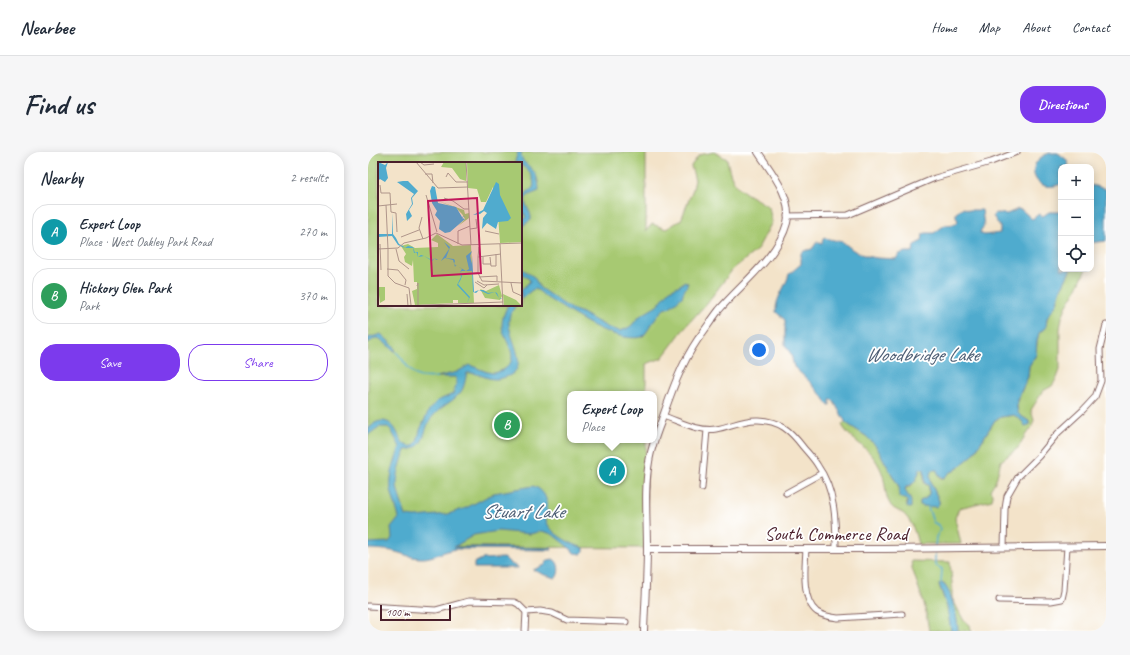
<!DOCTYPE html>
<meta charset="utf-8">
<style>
:root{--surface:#fff;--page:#f6f6f7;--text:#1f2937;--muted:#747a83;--line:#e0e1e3;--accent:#7c3aed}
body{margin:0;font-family:Caveat,sans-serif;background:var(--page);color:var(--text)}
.controls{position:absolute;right:12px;top:12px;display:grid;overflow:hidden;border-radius:8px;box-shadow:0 2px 10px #0003}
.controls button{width:36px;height:36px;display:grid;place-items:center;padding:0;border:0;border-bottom:1px solid var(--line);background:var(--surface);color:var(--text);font:20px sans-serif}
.scale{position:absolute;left:12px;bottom:10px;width:71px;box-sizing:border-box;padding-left:4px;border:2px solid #4a1f2b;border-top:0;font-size:11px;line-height:14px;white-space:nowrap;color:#4a1f2b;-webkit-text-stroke:3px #fff;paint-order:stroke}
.you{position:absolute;left:391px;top:198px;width:14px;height:14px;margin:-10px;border:3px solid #fff;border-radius:50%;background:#1a73e8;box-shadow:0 0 0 6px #1a73e833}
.badge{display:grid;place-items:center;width:26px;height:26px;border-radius:50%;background:var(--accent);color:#fff;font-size:13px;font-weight:700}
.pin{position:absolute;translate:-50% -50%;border:2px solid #fff;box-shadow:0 1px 4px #0006}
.popup{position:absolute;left:199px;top:239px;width:90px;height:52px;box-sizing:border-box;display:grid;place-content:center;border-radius:8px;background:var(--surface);filter:drop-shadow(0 1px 3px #0005);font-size:13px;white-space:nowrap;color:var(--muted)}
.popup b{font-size:15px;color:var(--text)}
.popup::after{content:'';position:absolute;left:50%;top:100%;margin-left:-8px;border:8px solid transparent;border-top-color:var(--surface)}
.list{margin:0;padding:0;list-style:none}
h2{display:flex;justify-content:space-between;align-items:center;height:52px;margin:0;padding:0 16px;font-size:17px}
h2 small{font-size:13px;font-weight:400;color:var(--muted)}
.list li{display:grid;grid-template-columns:26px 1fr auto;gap:12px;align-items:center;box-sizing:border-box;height:56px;margin:0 8px 8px;padding:0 8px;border:1px solid var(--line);border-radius:16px}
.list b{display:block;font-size:15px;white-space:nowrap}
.list p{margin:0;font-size:13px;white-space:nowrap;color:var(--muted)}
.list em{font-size:13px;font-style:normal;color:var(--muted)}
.actions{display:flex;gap:8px;padding:12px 16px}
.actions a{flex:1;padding:9px 0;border:1px solid var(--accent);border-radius:16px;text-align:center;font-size:14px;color:var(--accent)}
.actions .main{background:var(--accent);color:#fff}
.icon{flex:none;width:22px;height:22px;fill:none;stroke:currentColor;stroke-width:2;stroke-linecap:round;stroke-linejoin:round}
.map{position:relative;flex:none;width:738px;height:479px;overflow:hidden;border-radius:16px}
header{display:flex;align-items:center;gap:24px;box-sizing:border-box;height:56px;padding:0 20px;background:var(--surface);border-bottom:1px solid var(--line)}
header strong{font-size:19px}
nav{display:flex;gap:22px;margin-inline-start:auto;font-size:14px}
.intro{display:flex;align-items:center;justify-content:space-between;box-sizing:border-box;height:96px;padding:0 24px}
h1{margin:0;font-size:28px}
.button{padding:10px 18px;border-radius:16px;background:var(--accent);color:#fff;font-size:14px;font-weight:700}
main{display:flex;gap:24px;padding:0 24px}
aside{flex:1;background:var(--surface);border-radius:16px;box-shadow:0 2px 10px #0003}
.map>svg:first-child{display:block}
.green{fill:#a7c972;stroke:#78744e;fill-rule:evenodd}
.water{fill:#50abce;stroke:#4d657c}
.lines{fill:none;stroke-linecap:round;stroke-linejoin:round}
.stream{stroke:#50abce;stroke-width:1.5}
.minor-casing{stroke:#856462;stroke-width:7}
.tertiary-casing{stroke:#856462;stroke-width:8}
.minor{stroke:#fff;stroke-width:5}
.tertiary{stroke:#fff;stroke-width:6}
.labels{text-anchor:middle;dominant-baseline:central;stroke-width:3.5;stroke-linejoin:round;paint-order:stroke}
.street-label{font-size:19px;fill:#4a1f2b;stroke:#fff}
.water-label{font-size:20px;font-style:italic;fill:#4d5e74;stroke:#fff}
.inset-road{fill:none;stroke:#af958a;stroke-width:1}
.view{fill:#c2185b;fill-opacity:0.15;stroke:#c2185b;stroke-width:2}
.inset-edge{fill:none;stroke:#4a1f2b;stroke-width:2}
</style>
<header>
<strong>Nearbee</strong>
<nav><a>Home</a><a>Map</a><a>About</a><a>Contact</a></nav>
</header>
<div class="intro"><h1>Find us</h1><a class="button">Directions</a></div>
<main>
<aside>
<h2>Nearby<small>2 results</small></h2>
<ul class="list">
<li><span class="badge" style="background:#0f9aa8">A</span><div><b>Expert Loop</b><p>Place · West Oakley Park Road</p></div><em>270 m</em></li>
<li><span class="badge" style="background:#2e9e5b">B</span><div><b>Hickory Glen Park</b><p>Park</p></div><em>370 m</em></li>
</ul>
<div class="actions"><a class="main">Save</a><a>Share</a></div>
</aside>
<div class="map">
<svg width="738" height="479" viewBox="0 0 738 479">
<rect width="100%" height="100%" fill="#fff"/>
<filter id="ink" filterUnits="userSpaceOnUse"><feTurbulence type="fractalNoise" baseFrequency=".025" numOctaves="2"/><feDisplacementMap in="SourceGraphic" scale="8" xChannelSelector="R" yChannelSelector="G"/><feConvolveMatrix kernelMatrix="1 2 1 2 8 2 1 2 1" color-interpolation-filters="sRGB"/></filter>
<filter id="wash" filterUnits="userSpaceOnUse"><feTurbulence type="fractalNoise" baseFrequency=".012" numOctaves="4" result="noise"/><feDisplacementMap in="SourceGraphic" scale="16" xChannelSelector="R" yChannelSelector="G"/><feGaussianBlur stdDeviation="0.9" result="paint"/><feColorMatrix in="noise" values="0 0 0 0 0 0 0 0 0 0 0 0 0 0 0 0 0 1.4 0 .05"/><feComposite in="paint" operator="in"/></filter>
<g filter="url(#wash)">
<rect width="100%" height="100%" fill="#f3e3c9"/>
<!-- green -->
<g class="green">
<path d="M 0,0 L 278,0 L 278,79 L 284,72 L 298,77 L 313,68 L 325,37 L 327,28 L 323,14 L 331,3 L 346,0 L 359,7 C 364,40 377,39 401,55 L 404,70 L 389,98 L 365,117 L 339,151 L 318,174 L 294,206 L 278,212 L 278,242 L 286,242 L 202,242 L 202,288 L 278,288 L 277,396 L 0,394 ZM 11,11 L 153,11 L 153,153 L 11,153 Z"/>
<path d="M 703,117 L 718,117 L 707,140 L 698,155 L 694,165 L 692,177 L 692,218 L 689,226 L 684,234 L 675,239 L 663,258 L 666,268 L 663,277 L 658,282 L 650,296 L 633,309 L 628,328 L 622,338 L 625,343 L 624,348 L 591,356 L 587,366 L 593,392 L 550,392 C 547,381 545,371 536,362 C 531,358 525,358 522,352 C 517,344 518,336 516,328 C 515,321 510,311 506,306 C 497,293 481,287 474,273 L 477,270 L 498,284 L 508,294 L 531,335 L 534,346 L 539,348 L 539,354 L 542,346 L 537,340 L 538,336 C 547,333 549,326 552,317 L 553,316 L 556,317 L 556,330 L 557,332 L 561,334 L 561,342 L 557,347 L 552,349 L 571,352 L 571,349 C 568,340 558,326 564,317 L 569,318 L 572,326 L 576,326 L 582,320 L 586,319 L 605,303 L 627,268 L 633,265 L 646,263 L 661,273 L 661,269 L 653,264 L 650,261 L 649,253 L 650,247 L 660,225 L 661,214 L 668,203 L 669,189 L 671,181 L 678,175 L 679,166 L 690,148 L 692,139 Z"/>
<path d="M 543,409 L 582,410 L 584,430 L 584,446 L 596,469 L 601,473 L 604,479 L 590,479 C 589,462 584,447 576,432 L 571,433 L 579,455 L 583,479 L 561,479 L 557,455 L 544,416 Z"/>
</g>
<!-- water -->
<g class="water">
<path d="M 150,0 L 154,0 C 150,9 162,13 166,20 C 170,25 171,33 171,39 L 161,43 L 157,47 C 157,55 164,60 163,68 L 153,75 L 153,71 L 158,65 C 157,62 154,59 153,56 C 151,46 158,41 165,36 C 168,27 161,18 153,13 L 153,11 L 148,11 L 147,9 Z"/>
<path d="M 682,1 L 690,1 L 699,8 L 701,15 L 693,15 L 693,32 C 665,44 654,9 682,1 Z"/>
<polygon points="723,33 738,37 738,89 723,91"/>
<path d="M 596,56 L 600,58 L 614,58 L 616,74 L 613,78 L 612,81 L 616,83 L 632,81 L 632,75 L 625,64 L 627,61 L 639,62 L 650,57 L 654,58 L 664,67 L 671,62 L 675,64 L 681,60 L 693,60 L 693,117 L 703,117 L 692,139 L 689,151 L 679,166 L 678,175 L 671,181 L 669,189 L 668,203 L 661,214 L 660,225 L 649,248 L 649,256 L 650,261 L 653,264 L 661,269 L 661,273 L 657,274 L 654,269 L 646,263 L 633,265 L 627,268 L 605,303 L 586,319 L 582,320 L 576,326 L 571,324 L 569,318 L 564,318 C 558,326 568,340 571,349 L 571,352 L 568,355 L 555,354 L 552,353 L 552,349 L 557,347 L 561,342 L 561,334 L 557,331 L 556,317 L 552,317 C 549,325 548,332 538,335 L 537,338 L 543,349 L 543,356 L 541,356 L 539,355 L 539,348 L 531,345 L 531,335 L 508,294 L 498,284 L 478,271 L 465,248 L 462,248 L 462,253 L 460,253 L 456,246 L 440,228 L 426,215 L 423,202 L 417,193 L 417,168 L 408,160 C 407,146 418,135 421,122 L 433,112 L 433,101 L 436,99 L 444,97 L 449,90 L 454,91 L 455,87 L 457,86 L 475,90 L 485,98 L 498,104 L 509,106 L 528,107 L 531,102 L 538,100 L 545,100 L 546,93 L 554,89 L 555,82 L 558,81 L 566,81 L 577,73 L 588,72 L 590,69 L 588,65 L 588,61 L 593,57 Z"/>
<path d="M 153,116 L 166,125 L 172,136 L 203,157 L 212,160 L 241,176 L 252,179 L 258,177 L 263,174 L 272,164 L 289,154 L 302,138 L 314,132 L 316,129 L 320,131 C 318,137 315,139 314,145 L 302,155 L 296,157 L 291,162 L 277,182 L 274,185 C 245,191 203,161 179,146 C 175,143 172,139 167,137 L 164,138 L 153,147 L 153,138 L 162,129 L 161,127 L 153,121 Z"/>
<path d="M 140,153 L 148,153 C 145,158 142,161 141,167 C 139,189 170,221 129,227 C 119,228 110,220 99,221 C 97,227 97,235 92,241 C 85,250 73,254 66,263 C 53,276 60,298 37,298 C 34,309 29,321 29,333 C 30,343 35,354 38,364 L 47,365 L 80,362 L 98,356 L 126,341 L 165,334 C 180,339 181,354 178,368 C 182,382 203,392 216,396 L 216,400 L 214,402 L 206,401 L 204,398 L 184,382 L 174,379 L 162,382 L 130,379 L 106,383 L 86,395 L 183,396 L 184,398 L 89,397 C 76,398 65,407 52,406 C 44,406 36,402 28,400 C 23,398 6,397 0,397 L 0,391 L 21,390 L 24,386 L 23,376 L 31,366 C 29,357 25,348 23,338 C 21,324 27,309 32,295 L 23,278 L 20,275 L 11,275 L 0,283 L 0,277 C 3,275 4,273 7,271 C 10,269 13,269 16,269 C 33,272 29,297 45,294 L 49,290 L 52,278 L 61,258 L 69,249 L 85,242 L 88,233 L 88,225 L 69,225 L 89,220 L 101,213 C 109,215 116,220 124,221 C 129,221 135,218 138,216 C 153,204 135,188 134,174 C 134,166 137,159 140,153 Z"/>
<polygon points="13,182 26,194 28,200 12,187 8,186 0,191 0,186"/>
<polygon points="136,406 138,407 143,412 150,415 150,416 106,416 106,411 114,407"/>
<path d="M 185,407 C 192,410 192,421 188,426 L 177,423 L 165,418 L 177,413 L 180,408 Z"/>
<path d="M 574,431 C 584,437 590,468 590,479 L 583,479 L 579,455 L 571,432 Z"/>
</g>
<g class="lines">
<!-- stream -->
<g class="stream">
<path d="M 28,200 C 32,203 33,206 36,210 C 47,225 50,227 69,225"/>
<polyline points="560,355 565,370 570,373 572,378 568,385 567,395"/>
<polyline points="567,399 567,413 574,417 573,431"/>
</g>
</g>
</g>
<g filter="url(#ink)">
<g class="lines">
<defs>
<g id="minor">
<polyline points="419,64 480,63 567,26 623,10 649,0"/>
<path d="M 295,264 C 311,269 331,280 348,277 C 362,275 375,267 390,268 C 412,269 422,278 435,295 C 440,301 446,307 450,314 C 467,338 468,368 468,397"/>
<polyline points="334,336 339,278"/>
<polyline points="418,341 454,321"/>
<polyline points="636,395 637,357 639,344 650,325 671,304 690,281 715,258 727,245 733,229 732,197 738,173"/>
<path d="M 438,397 C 437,414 433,448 449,460 C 455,464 462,465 470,466 L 534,462"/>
<polyline points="631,448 683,449 694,447 696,438 699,395"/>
<polyline points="0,454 68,458 101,449 146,450 150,452 158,460"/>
<polyline points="157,479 158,460 172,459 184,461 199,468 258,470"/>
</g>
<g id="tertiary">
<polyline points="279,397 518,397 738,394"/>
<path d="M 276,479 C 277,451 279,423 279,395 C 279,367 276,337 281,310 C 283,296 288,283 293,270 C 303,241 313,212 330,187 C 337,178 344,167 351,158 C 373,132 410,105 419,71 C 425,45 403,20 390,0"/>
</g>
</defs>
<!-- minor casing -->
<use href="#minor" class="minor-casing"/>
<!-- tertiary casing -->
<use href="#tertiary" class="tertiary-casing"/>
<!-- minor -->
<use href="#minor" class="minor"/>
<!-- tertiary -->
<use href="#tertiary" class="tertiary"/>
</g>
</g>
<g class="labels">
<!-- street labels -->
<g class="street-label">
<text x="468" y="382">South Commerce Road</text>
</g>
<!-- water labels -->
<g class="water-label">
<text x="554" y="202">Woodbridge Lake</text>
<text x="155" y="359">Stuart Lake</text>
</g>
</g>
<!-- overview -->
<g transform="translate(10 10)">
<rect width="144" height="144" fill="#f3e3c9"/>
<path d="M 66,0 L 88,0 L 88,19 L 82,17 L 74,6 L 63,5 ZM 89,0 L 144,0 L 144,80 L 122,81 L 119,39 L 115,25 L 108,40 L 103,40 L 99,27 L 90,26 ZM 60,39 L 86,48 L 87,52 L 91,51 L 91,56 L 80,64 L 87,57 L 84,52 L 78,46 ZM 59,72 L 75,84 L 93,83 L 96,141 L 80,141 L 80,138 L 75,138 L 75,141 L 37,143 L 34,129 L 39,127 L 39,120 L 36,120 L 35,98 L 34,104 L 27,100 L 26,95 L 28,92 L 23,84 L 30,82 L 37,86 L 60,85 L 60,81 L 53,78 ZM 121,123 L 124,134 L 122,138 L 107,136 L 102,127 L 108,129 ZM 0,125 L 7,125 L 7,138 L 2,141 ZM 125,132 L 138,138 L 144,144 L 126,144 Z" fill="#a7c972"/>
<path d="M 0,0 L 7,3 L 10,0 L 8,6 L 10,16 L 7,20 L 2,17 L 0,19 ZM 25,19 L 30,19 L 40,29 L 34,36 L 35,42 L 31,48 L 34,54 L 29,59 L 28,52 L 34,42 L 33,36 L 36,32 L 19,20 ZM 118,20 L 121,22 L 122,33 L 133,56 L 130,59 L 120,60 L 118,67 L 109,61 L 104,67 L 105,56 L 109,51 L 106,49 L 102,52 L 95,53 L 105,48 ZM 54,24 L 57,25 L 60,41 L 78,45 L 84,55 L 87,54 L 84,56 L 87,57 L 72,70 L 67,71 L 61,67 L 62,59 L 57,53 L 59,49 L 54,41 L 52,29 ZM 14,51 L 15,72 L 18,76 L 21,82 L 25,84 L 27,86 L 30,84 L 35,85 L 37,91 L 39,90 L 40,90 L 40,95 L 43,93 L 46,94 L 54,98 L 57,96 L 58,97 L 60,97 L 63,99 L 71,87 L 66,80 L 72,85 L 71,88 L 68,96 L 76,97 L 77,99 L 76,102 L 88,109 L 91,107 L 88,94 L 94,89 L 92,94 L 94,102 L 94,93 L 96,130 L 101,128 L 105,128 L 110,131 L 117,130 L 119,131 L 121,136 L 123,136 L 124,137 L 121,136 L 117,130 L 110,132 L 101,128 L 98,131 L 95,130 L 94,109 L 84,109 L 82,110 L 84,114 L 82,119 L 80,122 L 92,135 L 89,141 L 91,136 L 79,123 L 83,115 L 82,110 L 84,107 L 78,103 L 77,105 L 75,98 L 67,96 L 63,99 L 60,97 L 58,98 L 57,96 L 54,99 L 46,94 L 40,95 L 39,91 L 36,91 L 35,86 L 27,86 L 20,83 L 14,74 L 0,75 L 0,72 L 14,72 Z" fill="#50abce"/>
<path class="inset-road" d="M 38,0 L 60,26 L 90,25M 42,0 L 46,3 L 56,2M 88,0 L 93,83M 47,12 L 54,12 L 55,21M 68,15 L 70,11 L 78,20 L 90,20M 2,23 L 3,31 L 12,31 L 13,50 L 18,51 L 19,70M 48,33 L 59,70M 66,36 L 75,39 L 86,47 L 91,47M 8,43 L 10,87M 0,44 L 19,42M 44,55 L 41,66 L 45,77M 92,67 L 99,66 L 98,57M 107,69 L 121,72M 23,75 L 41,68M 2,82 L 3,108M 80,82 L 80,69 L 92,64M 122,82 L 125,144M 101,85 L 100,95 L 123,92M 0,87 L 20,86 L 26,81 L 48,76 L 58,71 L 84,83 L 144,81M 10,87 L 10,114 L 17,121 L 31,126 L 33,143M 18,87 L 21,99 L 31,107M 100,95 L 100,111 L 104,119 L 144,121M 105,95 L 105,102 L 113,102M 112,95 L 113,104 L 118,104 L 118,92M 9,107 L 20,108 L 28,118 L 27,123M 101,115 L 119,114 L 119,119M 99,119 L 106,123 L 121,122M 97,120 L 106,126 L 109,123M 133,121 L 135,130 L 144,134M 39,124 L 40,121 L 40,143M 29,132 L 30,144M 24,144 L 125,140"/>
<path class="view" d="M 99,36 L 103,111 L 54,114 L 50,39 Z"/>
<rect width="144" height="144" class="inset-edge"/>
</g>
</svg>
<div class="controls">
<button>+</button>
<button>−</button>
<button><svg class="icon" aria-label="locate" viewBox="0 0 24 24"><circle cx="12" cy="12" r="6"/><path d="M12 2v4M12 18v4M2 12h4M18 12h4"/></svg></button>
</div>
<div class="scale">100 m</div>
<div class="you"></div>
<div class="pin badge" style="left:244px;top:319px;background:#0f9aa8">A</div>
<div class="popup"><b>Expert Loop</b>Place</div>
<div class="pin badge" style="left:139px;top:273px;background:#2e9e5b">B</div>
</div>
</main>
